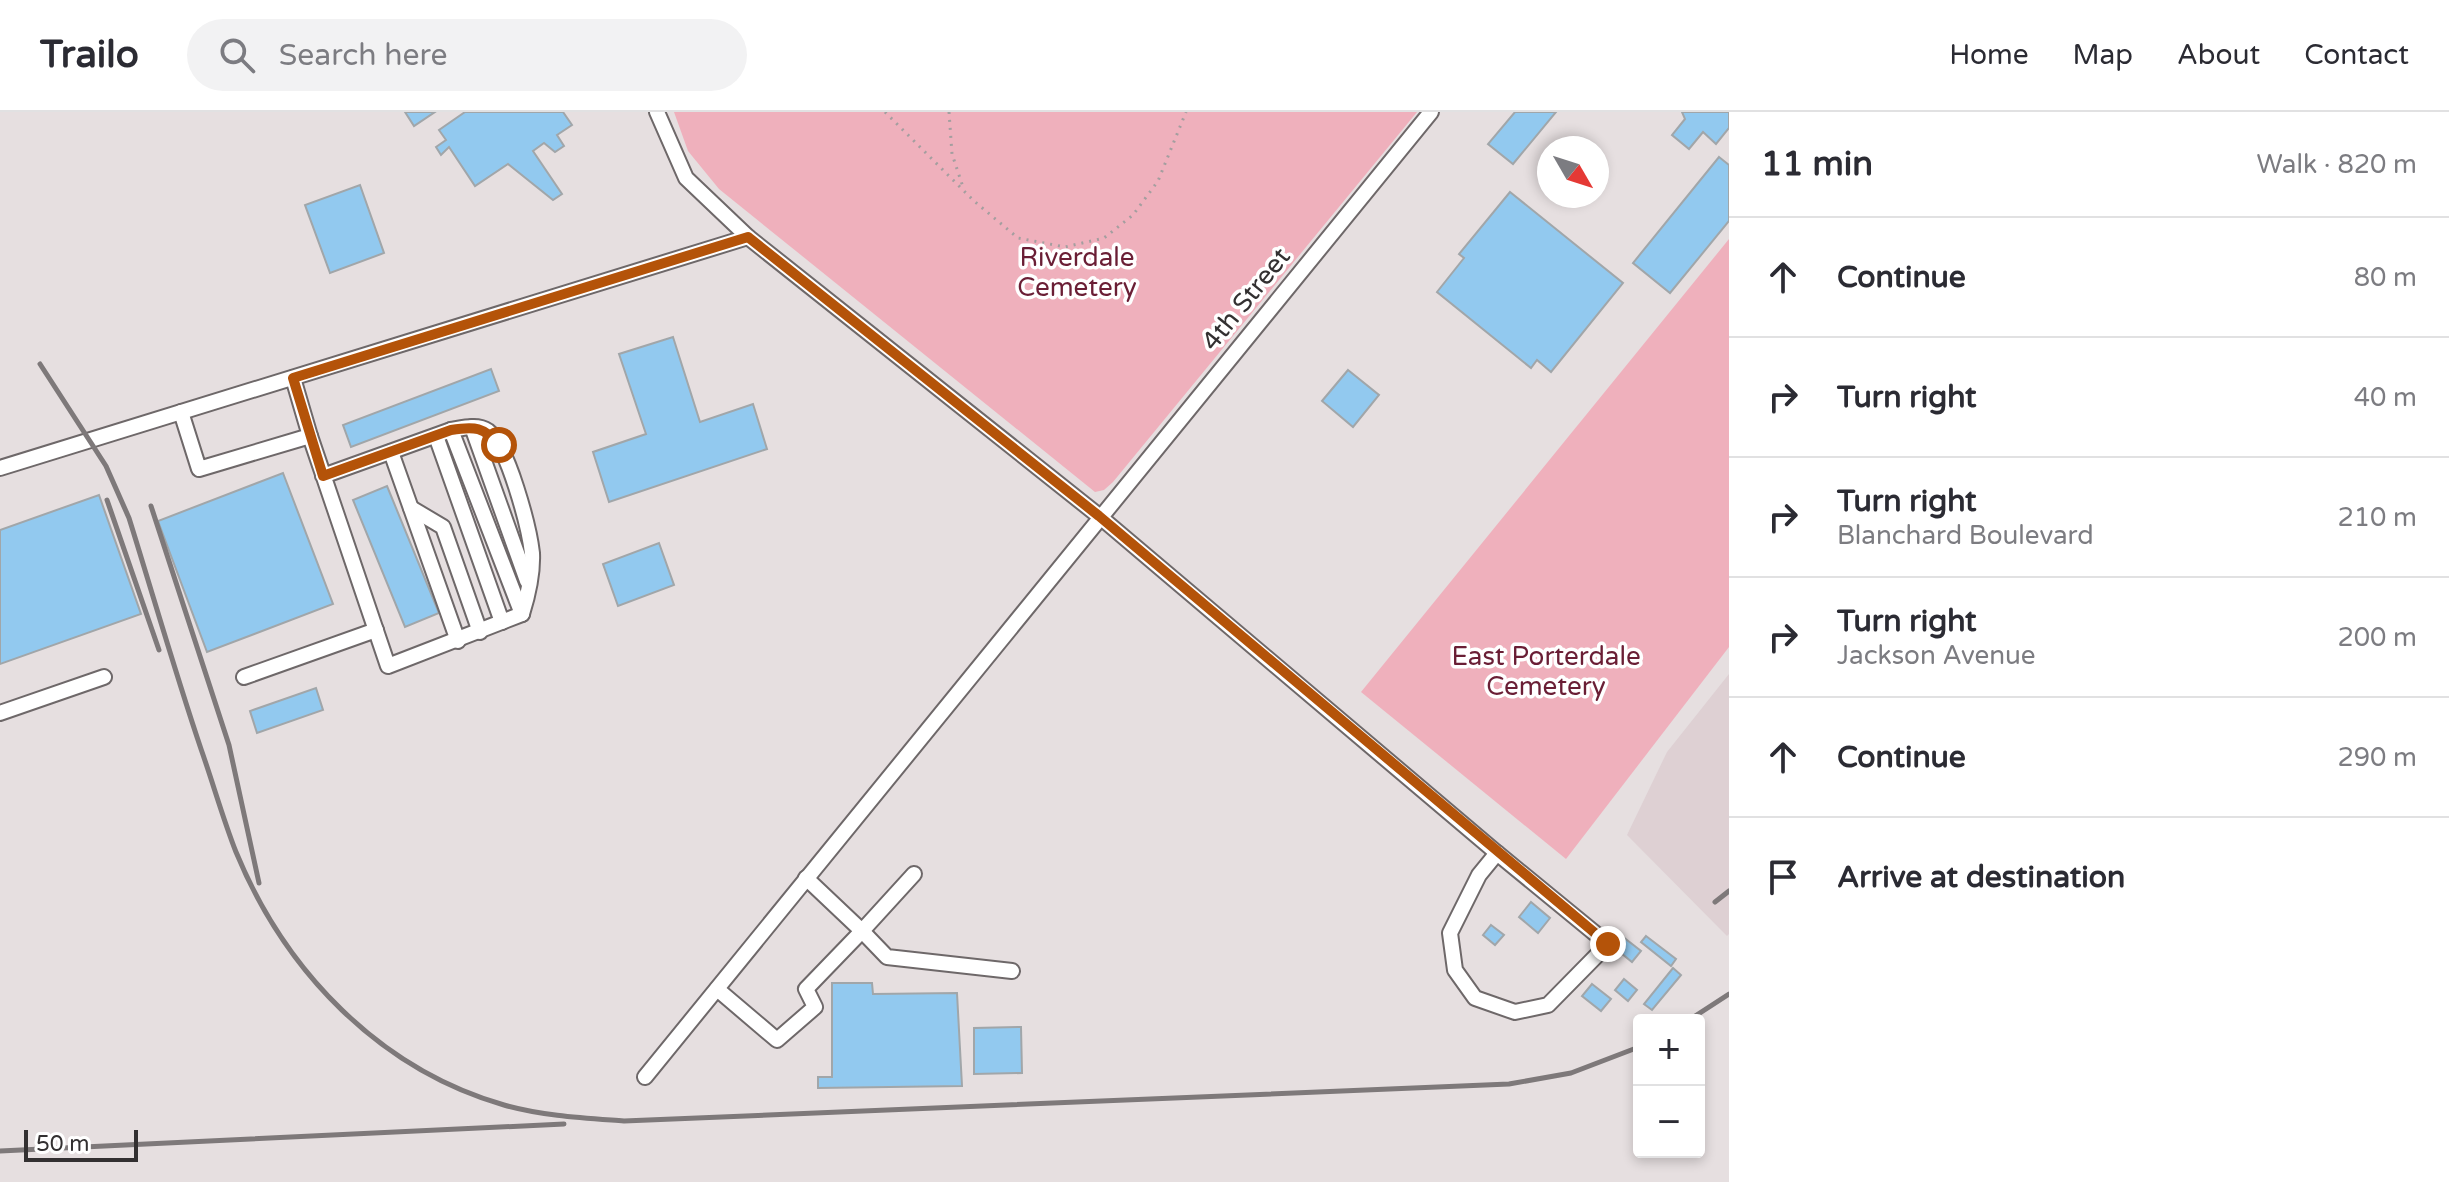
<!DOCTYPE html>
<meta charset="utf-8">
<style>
:root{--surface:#fff;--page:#f2f2f3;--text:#2b2b33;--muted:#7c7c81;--line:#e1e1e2}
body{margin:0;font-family:"Varela Round",sans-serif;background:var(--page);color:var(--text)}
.controls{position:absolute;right:24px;bottom:24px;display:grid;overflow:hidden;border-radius:8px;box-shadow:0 4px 12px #0003}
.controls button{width:72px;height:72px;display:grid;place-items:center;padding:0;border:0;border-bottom:2px solid var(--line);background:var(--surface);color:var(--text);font:40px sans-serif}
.compass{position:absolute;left:1537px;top:24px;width:72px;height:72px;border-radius:50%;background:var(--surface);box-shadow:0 4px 12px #0003;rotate:129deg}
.scale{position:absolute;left:24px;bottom:20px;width:114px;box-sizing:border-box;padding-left:8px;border:4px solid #333031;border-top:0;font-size:22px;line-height:28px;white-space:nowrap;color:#333031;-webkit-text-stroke:6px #fff;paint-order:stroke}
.stop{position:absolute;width:24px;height:24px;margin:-18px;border:6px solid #b45309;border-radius:50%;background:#fff}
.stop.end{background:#b45309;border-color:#fff;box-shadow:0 2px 8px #0008}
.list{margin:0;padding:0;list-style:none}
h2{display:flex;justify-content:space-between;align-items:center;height:104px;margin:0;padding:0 32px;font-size:34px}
h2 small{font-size:26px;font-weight:400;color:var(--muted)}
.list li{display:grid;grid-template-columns:52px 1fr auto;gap:24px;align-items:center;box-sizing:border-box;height:120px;padding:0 32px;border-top:2px solid var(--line)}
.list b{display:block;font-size:30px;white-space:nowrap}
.list p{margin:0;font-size:26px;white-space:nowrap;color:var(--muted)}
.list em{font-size:26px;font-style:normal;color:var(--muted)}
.icon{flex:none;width:44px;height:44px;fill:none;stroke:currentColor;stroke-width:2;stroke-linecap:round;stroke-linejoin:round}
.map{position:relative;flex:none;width:1729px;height:1070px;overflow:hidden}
header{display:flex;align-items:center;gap:48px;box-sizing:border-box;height:112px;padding:0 40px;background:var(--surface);border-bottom:2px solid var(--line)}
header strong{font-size:38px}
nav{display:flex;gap:44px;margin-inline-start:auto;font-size:28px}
.search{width:560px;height:72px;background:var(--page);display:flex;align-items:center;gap:20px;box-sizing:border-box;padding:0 28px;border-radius:44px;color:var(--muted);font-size:30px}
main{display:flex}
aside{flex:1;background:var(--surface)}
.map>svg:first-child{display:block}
.built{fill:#ded0d3}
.green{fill:#efb0bc}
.building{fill:#92c9ef;stroke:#a1a6a9;stroke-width:2}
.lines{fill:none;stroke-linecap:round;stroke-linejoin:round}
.minor-casing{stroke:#6e6869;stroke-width:18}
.path{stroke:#a49e9f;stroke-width:3;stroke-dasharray:2 6;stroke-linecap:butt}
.minor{stroke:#fff;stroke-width:14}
.rail{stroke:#7e797a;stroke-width:5}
.route{stroke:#b45309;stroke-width:10}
.labels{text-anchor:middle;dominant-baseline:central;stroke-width:7;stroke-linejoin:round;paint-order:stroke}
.park-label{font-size:26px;fill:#6a1e35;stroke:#fff}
.street-label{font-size:26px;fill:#333031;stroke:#fff}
</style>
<header>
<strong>Trailo</strong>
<div class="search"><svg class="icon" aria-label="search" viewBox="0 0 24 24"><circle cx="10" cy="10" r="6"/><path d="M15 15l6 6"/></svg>Search here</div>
<nav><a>Home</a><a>Map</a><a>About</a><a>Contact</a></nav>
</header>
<main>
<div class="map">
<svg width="1729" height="1070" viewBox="0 0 1729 1070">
<rect width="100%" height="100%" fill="#e6dfe0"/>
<!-- built -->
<polygon class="built" points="1729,562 1729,822 1727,824 1627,723 1667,640"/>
<!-- green -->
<g class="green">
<polygon points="674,0 1417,0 1113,370 1104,378 1095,380 719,77 688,39"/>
<polygon points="1729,127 1729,535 1566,747 1361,580"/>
</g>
<!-- building -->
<g class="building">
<polygon points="405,0 435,0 414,14"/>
<polygon points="465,0 563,0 572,13 557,23 564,34 555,40 544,31 533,39 562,82 553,88 508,52 475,74 449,35 441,43 436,35 446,28 439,18"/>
<polygon points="1515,0 1556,0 1513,52 1488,32"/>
<polygon points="1682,0 1729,0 1729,16 1716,32 1703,20 1689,37 1672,23 1685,7"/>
<polygon points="1719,45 1729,53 1729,109 1670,181 1633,151"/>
<polygon points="360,73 384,141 330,161 305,93"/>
<polygon points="1510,80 1623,171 1551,260 1537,248 1531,256 1437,180 1464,146 1459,142"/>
<polygon points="673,225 700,310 753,292 767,337 609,390 593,340 646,322 619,242"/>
<polygon points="491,257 499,279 351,335 343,313"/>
<polygon points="1348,258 1379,283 1353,315 1322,289"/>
<polygon points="283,361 333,492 207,540 158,409"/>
<polygon points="387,374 439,501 405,515 353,388"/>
<polygon points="99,383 141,502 0,552 0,418"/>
<polygon points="659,431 674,473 618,494 603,452"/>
<polygon points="316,576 323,598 257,621 250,599"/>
<polygon points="1531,790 1550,806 1538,821 1519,805"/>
<polygon points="1491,813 1504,823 1495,833 1483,823"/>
<polygon points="1618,821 1641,839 1632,850 1610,832"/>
<polygon points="1646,824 1676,847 1671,854 1641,830"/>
<polygon points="1673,856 1681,863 1652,898 1644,892"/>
<polygon points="1624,867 1637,878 1628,889 1615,878"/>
<polygon points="832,871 872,871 873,882 957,881 962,974 818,976 818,965 832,965"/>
<polygon points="1592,872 1611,887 1601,899 1582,884"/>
<polygon points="1021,915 1022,961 974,962 974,916"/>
</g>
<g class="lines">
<defs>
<g id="minor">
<polyline points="657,0 686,66 748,125 1099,404 1497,741"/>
<polyline points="181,300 199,357 310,324 293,266"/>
<polyline points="472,315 527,469"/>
<polyline points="451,318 522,502"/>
<path d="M 310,324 L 388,554 L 522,502 C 528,483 533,462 532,441 C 529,415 508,334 488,319 C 478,312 463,316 451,318 L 323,364"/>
<polyline points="436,324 502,510"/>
<polyline points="391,340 458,529"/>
<polyline points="0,356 748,125"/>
<polyline points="411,396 443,415 480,520"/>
<polyline points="244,565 376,518"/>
<polyline points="0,601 104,565"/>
<polygon points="1497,741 1608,832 1548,893 1515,900 1475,886 1455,858 1450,821 1479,763"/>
<polyline points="806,766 862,819 914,762"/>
<polyline points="717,877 777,928 815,895 806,877 862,819 887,845 1012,859"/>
<polyline points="645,965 1431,0"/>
</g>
</defs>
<!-- minor casing -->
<use href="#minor" class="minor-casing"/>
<!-- path -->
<g class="path">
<polyline points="885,0 974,89 1018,126 1065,135 1104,126 1133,103 1158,69 1186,0"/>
<polyline points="949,0 952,42 964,78"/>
</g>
<!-- minor -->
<use href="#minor" class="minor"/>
<!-- rail -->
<g class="rail">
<path d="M 40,252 L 106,354 L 129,406 C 153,483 175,560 201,637 C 213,671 223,707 236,740 C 285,859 379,957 504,993 C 543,1004 584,1006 624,1009 L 1509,972 L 1571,961 L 1639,935"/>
<polyline points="107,388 159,538"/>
<polyline points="151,394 229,633 259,771"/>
<polyline points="1715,790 1729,779"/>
<polyline points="1689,908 1729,882"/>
<polyline points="0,1039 564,1012"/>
</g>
</g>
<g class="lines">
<!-- route -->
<path class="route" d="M 499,333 C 484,315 475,314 451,318 L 323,364 L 293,266 L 748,125 L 1099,404 L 1608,832"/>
</g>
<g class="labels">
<!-- park labels -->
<g class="park-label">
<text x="1077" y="145">Riverdale<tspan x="1077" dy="30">Cemetery</tspan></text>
<text x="1546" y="544">East Porterdale<tspan x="1546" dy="30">Cemetery</tspan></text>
</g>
<!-- street labels -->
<g class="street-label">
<text transform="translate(1246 187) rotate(-51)">4th Street</text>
</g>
</g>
</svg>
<div class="controls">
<button>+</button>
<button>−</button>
</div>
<svg class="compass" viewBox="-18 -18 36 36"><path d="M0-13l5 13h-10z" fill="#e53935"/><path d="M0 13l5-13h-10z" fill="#7c7c81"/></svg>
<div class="scale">50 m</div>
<div class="stop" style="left:499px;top:333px"></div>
<div class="stop end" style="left:1608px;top:832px"></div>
</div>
<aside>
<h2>11 min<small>Walk · 820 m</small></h2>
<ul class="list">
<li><svg class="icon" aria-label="ahead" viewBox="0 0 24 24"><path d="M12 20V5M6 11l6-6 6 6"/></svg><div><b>Continue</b></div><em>80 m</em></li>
<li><svg class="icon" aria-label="right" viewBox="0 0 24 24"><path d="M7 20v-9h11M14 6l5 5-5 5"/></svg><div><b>Turn right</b></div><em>40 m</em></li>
<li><svg class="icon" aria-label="right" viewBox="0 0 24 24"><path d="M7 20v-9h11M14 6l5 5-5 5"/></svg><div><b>Turn right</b><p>Blanchard Boulevard</p></div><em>210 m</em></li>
<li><svg class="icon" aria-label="right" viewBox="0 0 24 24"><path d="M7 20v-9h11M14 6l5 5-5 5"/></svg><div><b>Turn right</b><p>Jackson Avenue</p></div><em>200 m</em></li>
<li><svg class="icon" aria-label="ahead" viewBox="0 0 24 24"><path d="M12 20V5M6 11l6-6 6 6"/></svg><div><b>Continue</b></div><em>290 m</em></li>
<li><svg class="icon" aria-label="arrive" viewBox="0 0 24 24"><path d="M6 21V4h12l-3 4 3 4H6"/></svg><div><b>Arrive at destination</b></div></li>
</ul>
</aside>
</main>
